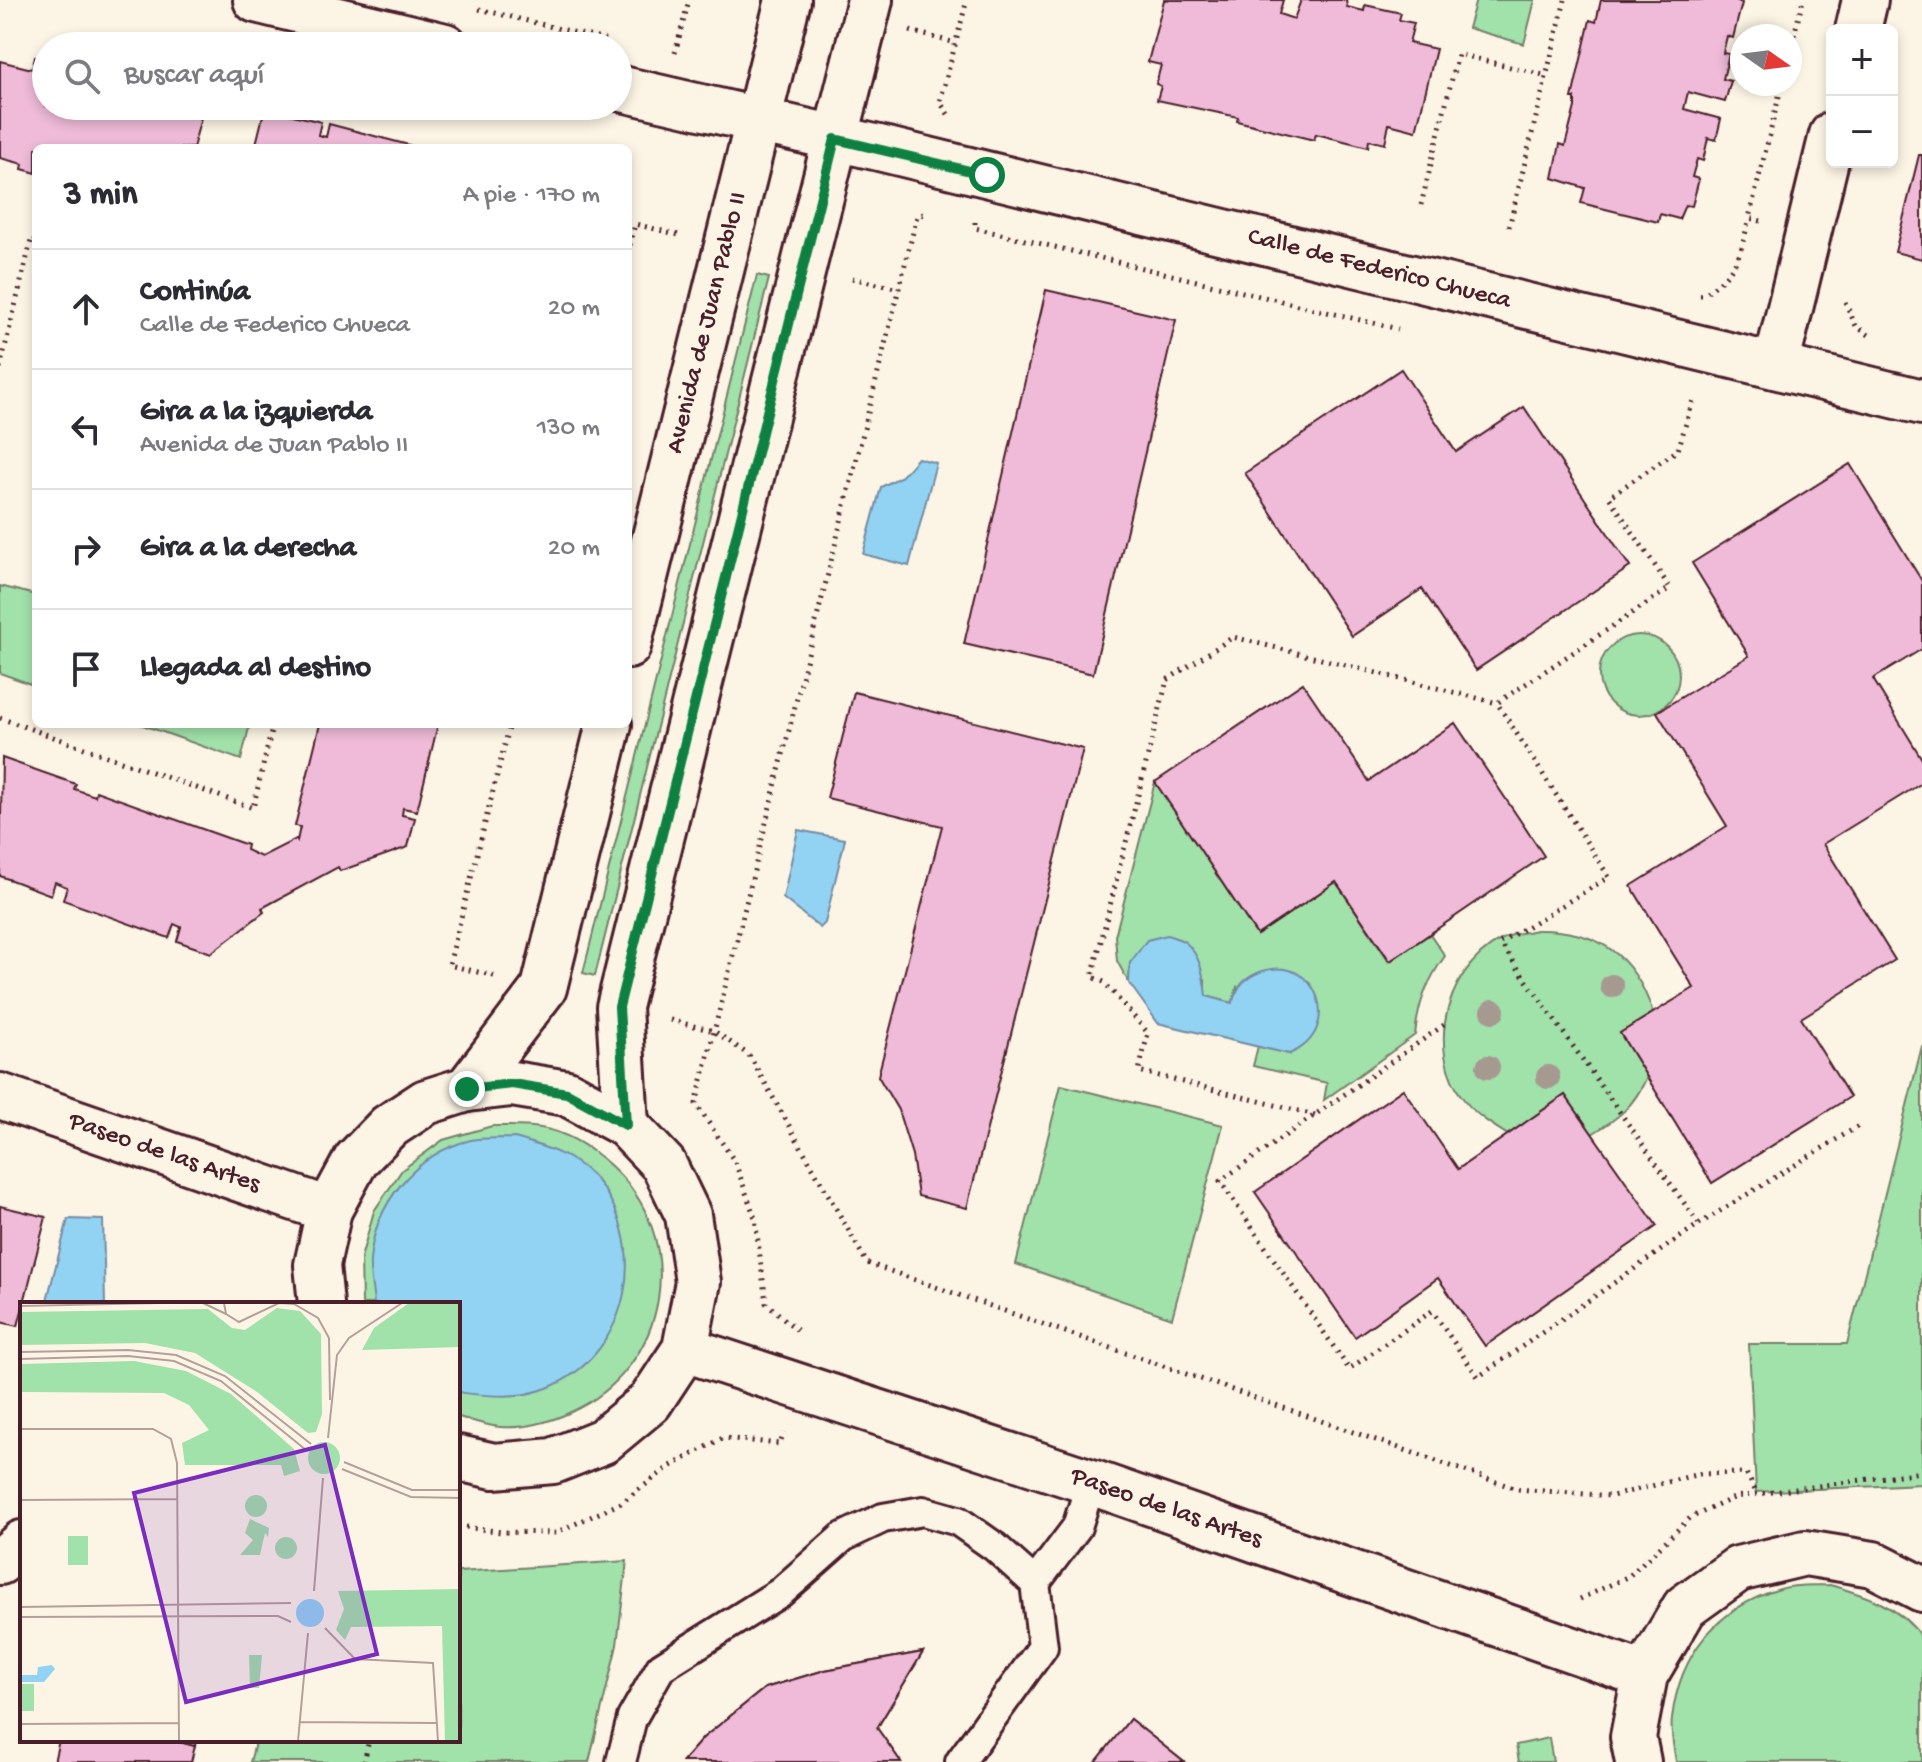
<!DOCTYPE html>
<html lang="es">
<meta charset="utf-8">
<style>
:root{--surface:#fff;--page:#f7f7f7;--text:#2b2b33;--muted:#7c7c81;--line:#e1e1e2}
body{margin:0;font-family:"Gochi Hand",sans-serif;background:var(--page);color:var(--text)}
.controls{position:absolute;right:24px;top:24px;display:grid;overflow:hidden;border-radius:12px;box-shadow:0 4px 12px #0003}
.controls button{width:72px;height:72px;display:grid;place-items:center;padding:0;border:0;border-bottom:2px solid var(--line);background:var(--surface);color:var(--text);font:40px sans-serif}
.compass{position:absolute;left:1730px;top:24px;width:72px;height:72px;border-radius:50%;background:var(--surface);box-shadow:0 4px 12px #0003;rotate:104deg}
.stop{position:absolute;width:24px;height:24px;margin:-18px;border:6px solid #0b8043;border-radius:50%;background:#fff}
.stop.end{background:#0b8043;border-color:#fff;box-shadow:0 2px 8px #0008}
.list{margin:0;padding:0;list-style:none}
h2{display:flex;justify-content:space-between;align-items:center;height:104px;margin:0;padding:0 32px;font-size:34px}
h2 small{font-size:26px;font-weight:400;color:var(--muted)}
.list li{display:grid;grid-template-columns:52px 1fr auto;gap:24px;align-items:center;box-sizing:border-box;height:120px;padding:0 32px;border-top:2px solid var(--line)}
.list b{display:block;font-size:30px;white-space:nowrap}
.list p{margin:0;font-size:26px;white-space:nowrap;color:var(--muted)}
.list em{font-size:26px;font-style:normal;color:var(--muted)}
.icon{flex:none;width:44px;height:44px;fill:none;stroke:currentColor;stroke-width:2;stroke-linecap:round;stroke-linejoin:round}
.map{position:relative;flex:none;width:1922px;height:1762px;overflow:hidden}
.search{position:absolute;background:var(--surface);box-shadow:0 4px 12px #0003;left:32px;top:32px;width:600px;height:88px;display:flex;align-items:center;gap:20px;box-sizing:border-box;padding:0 28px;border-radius:44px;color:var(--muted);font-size:30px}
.panel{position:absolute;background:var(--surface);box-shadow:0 4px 12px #0003;left:32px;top:144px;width:600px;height:584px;border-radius:12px}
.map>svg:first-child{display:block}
.green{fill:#a1e1aa;stroke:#76806a;stroke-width:2}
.water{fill:#92d3f3;stroke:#758ba3;stroke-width:2}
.building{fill:#efbbd8;stroke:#4a1f2b;stroke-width:2}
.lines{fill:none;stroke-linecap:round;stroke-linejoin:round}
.service-casing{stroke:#4a1f2b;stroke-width:34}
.minor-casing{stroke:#4a1f2b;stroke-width:50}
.tertiary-casing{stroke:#4a1f2b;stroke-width:50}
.secondary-casing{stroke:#4a1f2b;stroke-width:50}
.path{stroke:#4a1f2b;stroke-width:5;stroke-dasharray:2 6;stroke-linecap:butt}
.service{stroke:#fcf5e5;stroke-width:28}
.minor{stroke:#fcf5e5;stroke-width:44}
.tertiary{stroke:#fcf5e5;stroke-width:44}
.secondary{stroke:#fcf5e5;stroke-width:44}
.tree{fill:#a69a90}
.route{stroke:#0b8043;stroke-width:10}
.labels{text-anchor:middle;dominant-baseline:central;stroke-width:8;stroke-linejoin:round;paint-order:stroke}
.street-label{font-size:26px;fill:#4a1f2b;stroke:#fcf5e5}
.inset-road{fill:none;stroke:#b59f9b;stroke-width:2}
.view{fill:#7b2cbf;fill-opacity:0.15;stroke:#7b2cbf;stroke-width:4}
.inset-edge{fill:none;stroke:#4a1f2b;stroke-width:4}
</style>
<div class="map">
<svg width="1922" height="1762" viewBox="0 0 1922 1762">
<rect width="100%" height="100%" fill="#fcf5e5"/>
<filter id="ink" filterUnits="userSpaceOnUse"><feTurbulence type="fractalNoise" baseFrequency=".0125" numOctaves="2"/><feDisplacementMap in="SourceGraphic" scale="16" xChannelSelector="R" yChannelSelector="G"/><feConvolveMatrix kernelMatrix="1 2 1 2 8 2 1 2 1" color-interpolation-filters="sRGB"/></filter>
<g filter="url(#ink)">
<!-- green -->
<g class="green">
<polygon points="1476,0 1535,0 1524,44 1468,28"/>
<polygon points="757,275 769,278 595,976 583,973"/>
<polygon points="0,586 36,595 36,686 0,673"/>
<circle cx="1639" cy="675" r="40"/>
<polygon points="140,724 250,724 241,760"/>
<path d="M 1155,782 L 1257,935 L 1336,882 L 1389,961 L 1430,934 L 1445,956 C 1427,981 1418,1004 1415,1035 L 1324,1100 L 1327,1083 L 1253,1066 L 1258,1046 L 1289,1054 L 1237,987 L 1233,1003 L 1205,996 L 1205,979 L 1130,963 L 1129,983 L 1117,961 L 1115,936 Z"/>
<path d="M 1536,930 C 1597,929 1634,954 1653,1013 L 1620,1033 L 1647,1077 C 1633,1107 1620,1117 1592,1134 L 1565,1095 L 1508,1135 C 1492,1125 1477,1116 1465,1101 C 1422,1049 1448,958 1512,935 C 1519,933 1528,932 1536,930 Z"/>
<polygon points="1922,1046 1922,1484 1756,1492 1749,1344 1847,1344"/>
<polygon points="1061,1085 1223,1125 1172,1318 1016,1264"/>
<path d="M 492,1126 C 508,1126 525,1125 541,1128 C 566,1132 591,1148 610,1165 C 691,1237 670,1368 571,1412 C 550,1422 523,1429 500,1427 C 486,1426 471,1420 458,1417 L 458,1304 L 362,1304 L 361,1258 L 374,1211 L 402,1170 L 443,1140 Z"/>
<polygon points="627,1561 617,1645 589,1762 250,1762 256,1740 458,1740 458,1572"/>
<path d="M 1830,1585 C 1865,1595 1900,1606 1922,1638 L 1922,1762 L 1676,1762 C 1674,1748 1670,1732 1672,1719 C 1679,1654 1718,1607 1780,1589 C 1795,1584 1814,1586 1830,1585 Z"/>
<polygon points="1549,1738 1553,1762 1519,1762 1516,1745"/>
</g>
<!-- water -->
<g class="water">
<polygon points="918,458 936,463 909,566 863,554 881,487 902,476"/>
<polygon points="798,830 845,839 825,923 820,928 783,898"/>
<path d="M 1167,935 C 1172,937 1181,939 1185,942 C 1201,955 1204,978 1206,996 L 1232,1003 C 1238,986 1243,979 1260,972 C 1317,951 1346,1032 1289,1054 L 1158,1023 L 1129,983 L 1130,963 L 1147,940 Z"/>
<path d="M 515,1138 C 542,1146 570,1154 591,1174 C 653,1238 632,1355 547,1388 C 519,1399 492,1396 463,1393 L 458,1391 L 458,1304 L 374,1304 C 373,1290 369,1274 370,1261 C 374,1204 416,1153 471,1140 C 484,1137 501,1139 515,1138 Z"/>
<polygon points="68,1219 103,1220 105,1304 46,1304"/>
</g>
<!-- building -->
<g class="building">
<polygon points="1164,0 1283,0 1279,14 1294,19 1301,0 1346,0 1347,7 1364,11 1365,5 1401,13 1399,20 1414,23 1409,43 1436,49 1416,131 1389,124 1385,144 1369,140 1368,147 1316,134 1314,140 1237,121 1238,117 1157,100 1161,86 1156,84 1161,65 1148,62"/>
<polygon points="1601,0 1736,0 1742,3 1733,38 1727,36 1723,53 1729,54 1723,79 1731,81 1725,102 1688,92 1684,109 1721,119 1716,140 1708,138 1703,161 1697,159 1692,177 1699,179 1692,206 1685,205 1679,219 1660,214 1658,222 1581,203 1585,188 1553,178 1560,144 1565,146 1575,107 1575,98 1572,98 1590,20 1596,22"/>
<polygon points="35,57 46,60 46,106 204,106 193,148 36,148 36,173 22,169 23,164 0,158 0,61 32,69"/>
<polygon points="265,108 321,122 318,135 326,137 329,124 420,148 255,148"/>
<polygon points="1919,155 1922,155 1922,259 1895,252"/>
<polygon points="1046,290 1176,320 1093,674 964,644"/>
<polygon points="1401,369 1456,452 1524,407 1630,567 1476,670 1422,589 1352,636 1245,473"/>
<polygon points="1850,464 1922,581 1922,649 1873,679 1922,759 1922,783 1823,844 1895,960 1801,1018 1850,1097 1712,1183 1620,1033 1694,988 1631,886 1727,826 1657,712 1749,656 1692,563"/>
<polygon points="1303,683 1369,781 1455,723 1544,856 1390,961 1336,882 1257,935 1155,782"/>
<polygon points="854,692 1083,749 967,1208 918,1196 912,1155 898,1110 878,1076 942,826 827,798"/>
<polygon points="320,724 438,724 417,811 403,808 402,815 415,818 408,847 340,871 338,867 262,908 264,912 211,953 177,941 181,927 174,924 169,938 63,900 67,887 55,882 51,895 0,876 2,758 76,784 74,789 95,796 96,791 247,845 246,850 261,857 296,839 297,841 300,827 295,826"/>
<polygon points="1403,1089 1458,1169 1565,1095 1657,1226 1485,1346 1438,1278 1355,1337 1255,1192"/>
<polygon points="0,1206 46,1217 18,1326 0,1322"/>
<polygon points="923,1652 877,1728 901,1762 682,1762 703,1738 765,1688 825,1670"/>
<polygon points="923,1652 877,1728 901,1762 682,1762 703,1738 765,1688 825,1670"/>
<polygon points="1130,1719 1184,1762 1096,1762"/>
<polygon points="1130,1719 1184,1762 1096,1762"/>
<polygon points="59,1740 172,1740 195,1746 191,1762 54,1762"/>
<polygon points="172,1740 196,1740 195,1746"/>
</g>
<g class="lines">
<defs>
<g id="service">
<polyline points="1035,1583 1077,1527 1091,1482"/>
<polyline points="621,1762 632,1718 661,1667 781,1592 843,1537 883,1518 923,1511 958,1521 995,1547 1035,1583 1043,1647 960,1762"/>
</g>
<g id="minor">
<polyline points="256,0 445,46"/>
<polyline points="1858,30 1865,0"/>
<polyline points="618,88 879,148 1922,402"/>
<polyline points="1776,366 1832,135"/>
<polyline points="0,1562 22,1543"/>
</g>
<g id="tertiary">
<polyline points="628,646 788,0"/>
<polyline points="467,1089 544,988 609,724"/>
<polyline points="626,1125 619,1007 870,0"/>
</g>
<g id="secondary">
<polyline points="0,1096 329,1210"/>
<polyline points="321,1304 317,1265 329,1210 356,1160 388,1127 426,1102 467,1089 512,1084 567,1093 626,1125 664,1165 688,1215 698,1282 685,1349 650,1402 603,1441 553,1461 494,1466 458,1458"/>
<polyline points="685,1349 1091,1482 1645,1675"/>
<polyline points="1638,1762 1633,1737 1645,1675 1685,1607 1738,1569 1805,1553 1873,1564 1922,1589"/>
</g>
</defs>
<!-- service casing -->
<use href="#service" class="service-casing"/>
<!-- minor casing -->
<use href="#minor" class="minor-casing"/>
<!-- tertiary casing -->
<use href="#tertiary" class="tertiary-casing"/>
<!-- secondary casing -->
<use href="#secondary" class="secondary-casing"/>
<!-- path -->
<g class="path">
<polyline points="479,9 605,40"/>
<polyline points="910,31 956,43"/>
<polyline points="1790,51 1803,0"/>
<polyline points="675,53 689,0"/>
<polyline points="948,114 940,102 967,0"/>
<polyline points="1421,205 1458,54 1547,76"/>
<polyline points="1761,221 1749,218 1782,84"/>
<polyline points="975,222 975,228 1398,329"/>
<polyline points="1509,227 1565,0"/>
<polyline points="628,253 635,224 679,235"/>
<polyline points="852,278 899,289"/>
<path d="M 1700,295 L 1703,295 C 1737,271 1740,258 1749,218"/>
<polyline points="1845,302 1856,326 1872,337"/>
<polyline points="0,368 32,237 36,238"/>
<polyline points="0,718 253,808 273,724"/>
<polyline points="494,976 449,965 510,724"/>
<polyline points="670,1020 714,1031 749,1055 867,1263 1517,1489 1612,1496 1699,1474 1746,1473 1756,1492"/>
<polyline points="1444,1025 1220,1181 1349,1369 1432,1311 1478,1377 1699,1224 1500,943 1609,877 1497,703 1670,588 1609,497 1678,450 1693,400"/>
<polyline points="1315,1115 1139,1071 1148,1033 1104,982 1092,977 1167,680 1233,637 1497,703"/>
<polyline points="1699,1224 1860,1125"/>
<polyline points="797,1330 766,1303 755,1218 735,1162 696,1104 917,216 928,213"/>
<polyline points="458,1526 502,1532 555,1533 621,1503 669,1467 723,1438 780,1444 784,1433"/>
<polyline points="1580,1599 1629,1576 1690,1518 1736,1497 1922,1472"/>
<polyline points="364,1762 369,1740"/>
</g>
<!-- service -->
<use href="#service" class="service"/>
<!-- minor -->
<use href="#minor" class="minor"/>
<!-- tertiary -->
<use href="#tertiary" class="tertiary"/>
<!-- secondary -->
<use href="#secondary" class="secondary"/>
</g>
<!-- trees -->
<g class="tree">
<circle cx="1612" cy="986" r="12"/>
<circle cx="1493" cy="1011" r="12"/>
<circle cx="1488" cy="1067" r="12"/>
<circle cx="1548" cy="1077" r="12"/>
</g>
</g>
<g class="lines" filter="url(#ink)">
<!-- route -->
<polyline class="route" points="467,1089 512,1084 567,1093 626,1125 619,1007 835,139 987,175"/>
</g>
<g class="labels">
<!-- street labels -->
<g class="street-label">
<text transform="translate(1379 270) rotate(14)">Calle de Federico Chueca</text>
<text transform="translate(708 323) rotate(-76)">Avenida de Juan Pablo II</text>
<text transform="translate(164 1154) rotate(19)">Paseo de las Artes</text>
<text transform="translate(1166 1509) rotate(19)">Paseo de las Artes</text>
</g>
</g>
<!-- overview -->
<g transform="translate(20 1302)">
<rect width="440" height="440" fill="#fcf5e5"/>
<path d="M 389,1 L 440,1 L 440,45 L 342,48 L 354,26 ZM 257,6 L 280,9 L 301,32 L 302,112 L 296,130 L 288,131 L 237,90 L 175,51 L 125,41 L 0,43 L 0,10 L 188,7 L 212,26 L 225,28 ZM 114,59 L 166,69 L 211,92 L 274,147 L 280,169 L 264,174 L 261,163 L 165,163 L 162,141 L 189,128 L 169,103 L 144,91 L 0,90 L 0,62 ZM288 156a16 16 0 1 1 32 0a16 16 0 1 1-32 0ZM225 204a11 11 0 1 1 22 0a11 11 0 1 1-22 0ZM 230,217 L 249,226 L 248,235 L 245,231 L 240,253 L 220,253 L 233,238 L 225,231 ZM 48,234 L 68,234 L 68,263 L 48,263 ZM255 246a11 11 0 1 1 22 0a11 11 0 1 1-22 0ZM 440,287 L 440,439 L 425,439 L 422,324 L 331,325 L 325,338 L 316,328 L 324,307 L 318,289 ZM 229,353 L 242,353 L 239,386 L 230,386 ZM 0,382 L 14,382 L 14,409 L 0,409 Z" fill="#a1e1aa"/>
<path d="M276 311a14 14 0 1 1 28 0a14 14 0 1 1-28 0ZM 32,363 L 35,367 L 24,380 L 0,380 L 0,373 L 17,373 L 18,365 Z" fill="#92d3f3"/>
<path class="inset-road" d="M 183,1 L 206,12M 204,1 L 206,12 L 219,20 L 259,1 L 274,2 L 298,16 L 309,36 L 310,98M 0,4 L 142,1M 0,50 L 108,48 L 156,53 L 205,74 L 291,142M 0,57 L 108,54 L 154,59 L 201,79 L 286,148M 0,127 L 133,127 L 151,137 L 157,161 L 159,439M 308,136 L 317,53 L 329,36 L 382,1M 324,160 L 392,188 L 440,188M 322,167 L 391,195 L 440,196M 0,198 L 158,197M 294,289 L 303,176M 0,305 L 271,301M 0,315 L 258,314 L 271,320M 305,326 L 335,357 L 413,361 L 418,439M 280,420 L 417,421M 0,422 L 159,421M 278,439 L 288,331"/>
<path class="view" d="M 305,143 L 357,352 L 166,400 L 114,191 Z"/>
<rect width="440" height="440" class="inset-edge"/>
</g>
</svg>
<div class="controls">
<button>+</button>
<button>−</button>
</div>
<svg class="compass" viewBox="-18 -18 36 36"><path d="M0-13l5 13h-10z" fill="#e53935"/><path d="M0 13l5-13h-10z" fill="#7c7c81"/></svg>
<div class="stop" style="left:987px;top:175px"></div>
<div class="stop end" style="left:467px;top:1089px"></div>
<div class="search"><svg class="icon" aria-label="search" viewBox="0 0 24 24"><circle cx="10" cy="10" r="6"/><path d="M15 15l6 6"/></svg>Buscar aquí</div>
<section class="panel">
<h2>3 min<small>A pie · 170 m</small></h2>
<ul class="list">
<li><svg class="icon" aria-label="ahead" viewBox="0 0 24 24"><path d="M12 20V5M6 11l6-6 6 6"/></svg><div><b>Continúa</b><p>Calle de Federico Chueca</p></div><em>20 m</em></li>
<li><svg class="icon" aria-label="left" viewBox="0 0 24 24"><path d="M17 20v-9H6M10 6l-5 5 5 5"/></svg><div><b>Gira a la izquierda</b><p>Avenida de Juan Pablo II</p></div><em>130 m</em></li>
<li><svg class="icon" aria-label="right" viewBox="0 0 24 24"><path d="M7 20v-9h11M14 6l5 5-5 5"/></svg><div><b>Gira a la derecha</b></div><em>20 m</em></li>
<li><svg class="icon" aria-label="arrive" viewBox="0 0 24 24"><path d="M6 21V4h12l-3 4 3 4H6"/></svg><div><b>Llegada al destino</b></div></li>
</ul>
</section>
</div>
